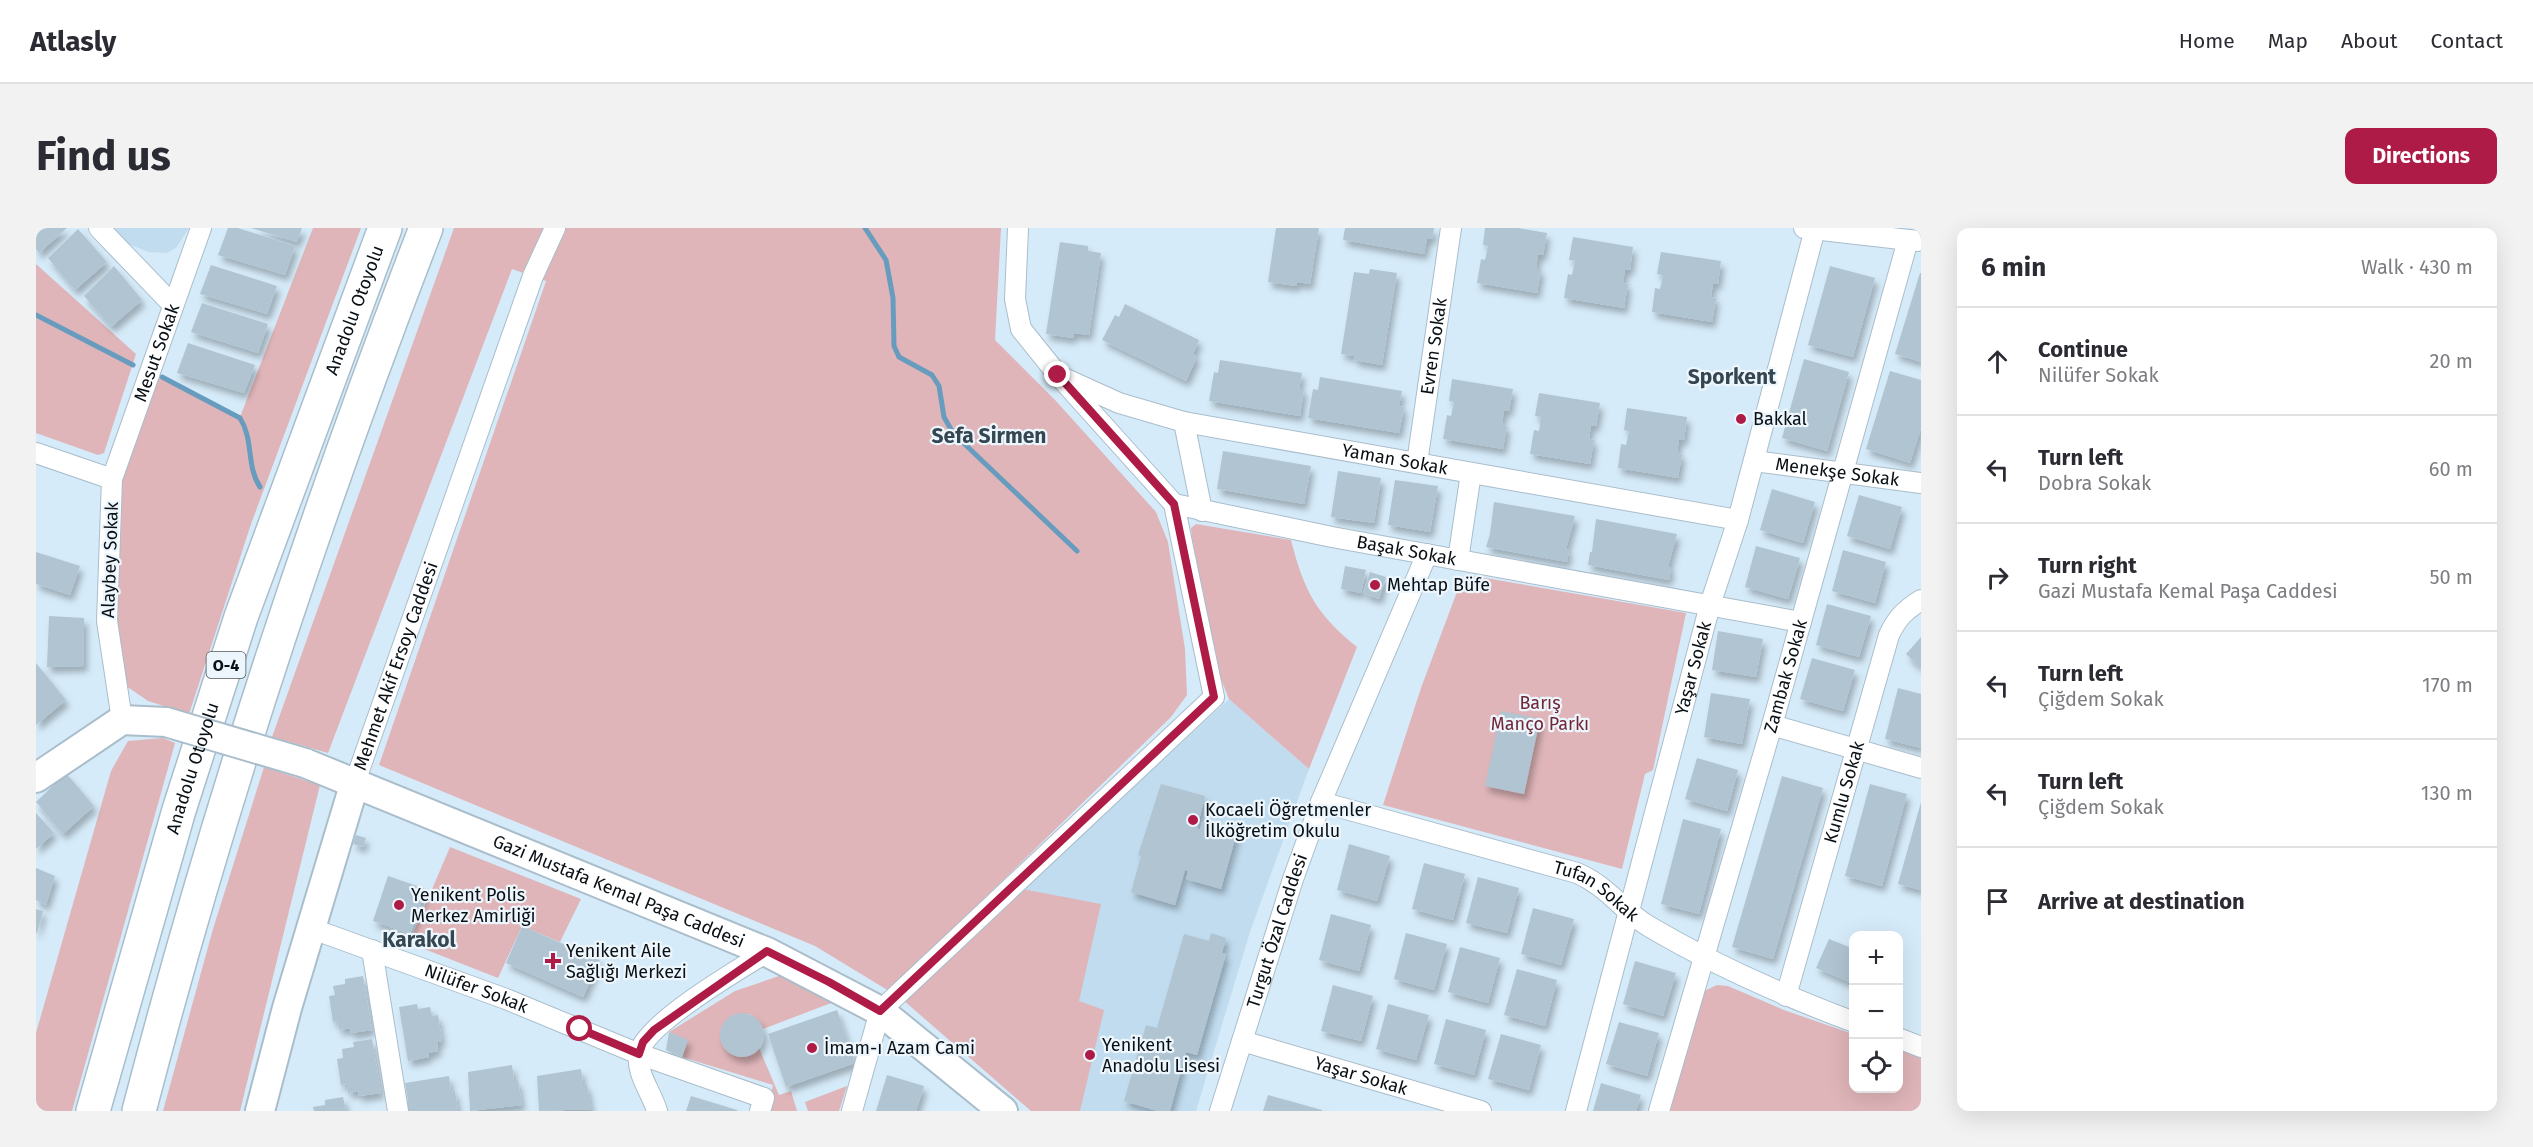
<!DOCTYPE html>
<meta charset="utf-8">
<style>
:root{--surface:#fff;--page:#f2f2f3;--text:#2b2b33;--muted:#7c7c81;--line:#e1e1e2;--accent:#ae1b46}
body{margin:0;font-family:"Fira Sans",sans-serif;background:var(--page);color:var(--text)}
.controls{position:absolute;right:18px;bottom:18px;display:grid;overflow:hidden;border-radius:12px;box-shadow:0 6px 24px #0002}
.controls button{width:54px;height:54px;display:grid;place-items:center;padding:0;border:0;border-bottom:2px solid var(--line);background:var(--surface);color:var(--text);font:30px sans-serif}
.stop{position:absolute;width:18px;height:18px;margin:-14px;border:4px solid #ae1b46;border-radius:50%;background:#fff}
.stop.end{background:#ae1b46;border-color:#fff;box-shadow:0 2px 6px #0008}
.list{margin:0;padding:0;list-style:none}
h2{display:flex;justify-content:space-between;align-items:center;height:78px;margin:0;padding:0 24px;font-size:26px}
h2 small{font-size:20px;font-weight:400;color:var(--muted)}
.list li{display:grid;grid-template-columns:39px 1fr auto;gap:18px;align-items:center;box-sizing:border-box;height:108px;padding:0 24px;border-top:2px solid var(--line)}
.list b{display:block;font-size:22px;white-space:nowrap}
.list p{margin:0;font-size:20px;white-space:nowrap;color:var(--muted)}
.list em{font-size:20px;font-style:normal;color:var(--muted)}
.icon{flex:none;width:33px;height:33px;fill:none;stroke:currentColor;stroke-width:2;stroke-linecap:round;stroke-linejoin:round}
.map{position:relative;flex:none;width:1885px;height:883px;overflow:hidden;border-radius:12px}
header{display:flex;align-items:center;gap:36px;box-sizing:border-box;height:84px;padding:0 30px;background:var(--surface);border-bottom:2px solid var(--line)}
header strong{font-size:28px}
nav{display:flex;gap:33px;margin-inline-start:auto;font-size:21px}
.intro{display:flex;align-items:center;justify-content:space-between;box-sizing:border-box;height:144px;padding:0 36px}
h1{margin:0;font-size:42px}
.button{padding:15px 27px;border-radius:12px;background:var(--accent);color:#fff;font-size:21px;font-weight:700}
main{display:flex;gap:36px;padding:0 36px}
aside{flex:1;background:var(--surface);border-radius:12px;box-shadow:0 6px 24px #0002}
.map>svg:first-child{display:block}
.built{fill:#c1dcef}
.green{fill:#dfb5b9}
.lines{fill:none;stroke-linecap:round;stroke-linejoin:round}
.stream{stroke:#679cbe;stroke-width:5}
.building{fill:#b0c4d2;filter:url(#shadow)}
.street-casing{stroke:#a9bdcb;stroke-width:22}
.secondary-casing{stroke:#a9bdcb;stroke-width:32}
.highway-casing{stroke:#a9bdcb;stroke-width:36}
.street{stroke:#fff;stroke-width:20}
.secondary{stroke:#fff;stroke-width:28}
.highway{stroke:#fff;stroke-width:33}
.secondary-bridge-casing{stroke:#a9bdcb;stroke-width:32;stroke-linecap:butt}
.secondary-bridge{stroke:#fff;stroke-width:28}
.route{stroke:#ae1b46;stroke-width:8}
.poi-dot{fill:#ae1b46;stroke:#edf6fc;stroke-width:2}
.labels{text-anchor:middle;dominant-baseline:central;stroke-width:4.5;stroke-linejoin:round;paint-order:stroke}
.shield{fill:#edf6fc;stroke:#4d555a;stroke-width:1.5}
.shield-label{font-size:16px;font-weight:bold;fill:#091015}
.street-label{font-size:18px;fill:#091015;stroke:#edf6fc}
.poi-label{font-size:18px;fill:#091015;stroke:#edf6fc;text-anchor:start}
.park-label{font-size:18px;fill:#712636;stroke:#edf6fc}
.quarter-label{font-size:21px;font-weight:bold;fill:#344651;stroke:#edf6fc}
</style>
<header>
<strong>Atlasly</strong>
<nav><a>Home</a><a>Map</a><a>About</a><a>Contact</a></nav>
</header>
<div class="intro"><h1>Find us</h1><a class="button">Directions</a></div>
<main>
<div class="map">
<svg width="1885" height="883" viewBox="0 0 1885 883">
<defs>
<filter id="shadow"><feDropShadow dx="3.5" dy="6" stdDeviation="3" flood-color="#0004"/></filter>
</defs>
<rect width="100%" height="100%" fill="#d6ebf9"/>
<!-- built -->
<g class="built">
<polygon points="78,0 153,0 140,20 131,25 112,24 93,16"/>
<polygon points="1193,471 1273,541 1214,704 1160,883 995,883 986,661"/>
</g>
<!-- green -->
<g class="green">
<polygon points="277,0 325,0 215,296 153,486 112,473 80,451 76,251 113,144 204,189"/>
<polygon points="418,0 965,0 959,112 1020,173 1120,284 1132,314 1149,421 1151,467 1135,489 853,763 779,718 343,537 510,53 476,41 292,525 236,509"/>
<polygon points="0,36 100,126 68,225 62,227 0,205"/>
<path d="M 1160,296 L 1255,312 C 1268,363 1280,386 1321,419 L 1273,541 L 1193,471 L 1181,441 L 1156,310 L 1155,300 Z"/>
<polygon points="1432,347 1650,385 1617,542 1609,546 1586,641 1347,577 1385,460 1425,353"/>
<polygon points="127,510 139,515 36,883 0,883 0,805 75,543 92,513"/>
<polygon points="228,539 284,557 204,883 127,883 177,701"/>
<polygon points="414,619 545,671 524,714 486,698 462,750 373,715"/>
<polygon points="986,661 1065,676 1043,773 1068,782 1044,883 995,883 867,772"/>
<path d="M 746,747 L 803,772 L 727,801 L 714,786 L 699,786 L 687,796 C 679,821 704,838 723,820 L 743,867 L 755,863 L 761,883 L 731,883 L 737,857 L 646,829 L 651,812 L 633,804 L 699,763 Z"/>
<polygon points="1681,757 1692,758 1748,782 1817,806 1818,860 1862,860 1863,821 1885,829 1885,883 1630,883 1666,764"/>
<polygon points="811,858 803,883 772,883 769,874"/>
</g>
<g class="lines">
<!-- stream -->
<g class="stream">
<polyline points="829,0 850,32 857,70 858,118 863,129 896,147 903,158 908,189 917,205 1041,323"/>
<polyline points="0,87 97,137"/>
<path d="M 126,149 L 204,190 C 218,212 210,238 224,259"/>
</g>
</g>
<!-- building -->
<g class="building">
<polygon points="0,0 31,0 3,25 0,21"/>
<polygon points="192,0 202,0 259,18 249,47 182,27"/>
<polygon points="215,0 266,0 261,14"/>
<polygon points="1240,0 1283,0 1274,56 1261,54 1260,58 1232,54"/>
<polygon points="1309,0 1398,0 1396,11 1391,11 1388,26 1307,12"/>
<polygon points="1449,0 1482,0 1511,5 1507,27 1502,27 1500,41 1505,41 1501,65 1441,55 1445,31 1449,32 1452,18 1447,17"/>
<polygon points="42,1 71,34 39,62 12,30"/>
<polygon points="1537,9 1597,19 1594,42 1589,41 1587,55 1592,56 1588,80 1528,70 1532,46 1536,47 1539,32 1533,32"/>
<polygon points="1024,14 1052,18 1052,23 1065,25 1053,107 1038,105 1037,110 1010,106"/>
<polygon points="1625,24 1685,33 1682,56 1677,55 1675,69 1680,70 1676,94 1616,84 1619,60 1624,61 1627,47 1621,46"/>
<polygon points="175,37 241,58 231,86 164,66"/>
<polygon points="78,38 106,72 75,99 48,68"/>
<polygon points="1794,38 1839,50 1817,129 1772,117"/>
<polygon points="1334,41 1361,45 1346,137 1318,132 1319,128 1305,126 1318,44 1333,46"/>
<polygon points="1884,45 1885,45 1885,134 1859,126"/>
<polygon points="166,75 232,96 222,125 155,104"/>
<polygon points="1089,76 1163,112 1157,126 1161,129 1150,153 1066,112 1079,87 1083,89"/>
<polygon points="152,115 219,137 208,165 141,145"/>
<polygon points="1768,131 1813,144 1791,223 1746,210"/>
<polygon points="1184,132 1266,145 1263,161 1268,161 1264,188 1173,173 1178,144 1182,145"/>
<polygon points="1854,143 1885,152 1885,200 1874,235 1830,221"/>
<polygon points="1284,149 1366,163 1363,178 1368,179 1363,205 1272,190 1277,161 1282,162"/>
<polygon points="1416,151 1477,161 1473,183 1468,182 1466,197 1471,198 1467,221 1407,211 1411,187 1415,188 1418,174 1413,173"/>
<polygon points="1503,165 1564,175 1560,198 1555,197 1553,211 1558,212 1554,236 1494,226 1498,202 1503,203 1505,189 1499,188"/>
<polygon points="1591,180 1651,189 1648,212 1643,211 1641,225 1646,226 1642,250 1582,240 1585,216 1590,217 1593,203 1588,202"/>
<polygon points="1187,223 1275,238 1268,276 1181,261"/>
<polygon points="1302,243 1345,250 1338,295 1295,289"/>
<polygon points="1359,252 1402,258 1394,304 1352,297"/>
<polygon points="1736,261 1779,274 1767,315 1724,302"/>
<polygon points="1823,267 1866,279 1854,321 1811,308"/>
<polygon points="1458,274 1539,288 1530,321 1533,322 1531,334 1450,319 1454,306"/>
<polygon points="1560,291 1641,306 1632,339 1635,339 1633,352 1552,337 1554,324 1556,324"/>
<polygon points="1720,318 1764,330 1752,371 1709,359"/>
<polygon points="1807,322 1850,334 1839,375 1796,363"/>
<polygon points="0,324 44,338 34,367 0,356"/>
<polygon points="1309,338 1330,342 1325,365 1305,361"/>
<polygon points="1334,344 1350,349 1343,371 1327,365"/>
<polygon points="1791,376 1835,388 1823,429 1780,417"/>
<polygon points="13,388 48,390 48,438 11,439"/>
<polygon points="1682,403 1727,411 1720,449 1676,442"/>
<polygon points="1885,409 1885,440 1870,426"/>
<polygon points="1776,430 1819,442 1807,483 1764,471"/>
<polygon points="0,435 30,472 0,497"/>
<polygon points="1862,460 1885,466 1885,520 1849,511"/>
<polygon points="1675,465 1714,471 1706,516 1668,509"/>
<polygon points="1465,483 1504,491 1488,566 1449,558"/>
<polygon points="1661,530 1702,542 1691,583 1649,571"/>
<polygon points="30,545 58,578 27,606 0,574"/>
<polygon points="1746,548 1787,560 1737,731 1696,719"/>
<polygon points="1125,556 1169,568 1161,600 1164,602 1166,594 1201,604 1185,661 1150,651 1152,643 1149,642 1139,677 1095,664 1105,628 1102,627"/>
<polygon points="1834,556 1871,566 1846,658 1809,648"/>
<polygon points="1885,574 1885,662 1862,656"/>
<polygon points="0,585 18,605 0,621"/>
<polygon points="1647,591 1685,601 1663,686 1625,676"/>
<polygon points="320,607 330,610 327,619 317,616"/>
<polygon points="1313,616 1354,628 1341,673 1301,662"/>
<polygon points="1388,635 1429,646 1417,692 1376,681"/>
<polygon points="0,640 19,648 10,677 0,672"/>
<polygon points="352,648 390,661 374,706 337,693"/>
<polygon points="1442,649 1483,660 1471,705 1430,695"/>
<polygon points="1497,680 1538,691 1525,737 1485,726"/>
<polygon points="0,681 7,683 1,705 0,705"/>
<polygon points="1295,686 1335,697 1323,743 1283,732"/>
<polygon points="486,698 564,732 547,769 470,735"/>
<polygon points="1175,705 1190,710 1186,725 1190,726 1161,827 1150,824 1134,883 1121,883 1088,873 1110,797 1121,800 1148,706 1173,713"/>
<polygon points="1370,705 1411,716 1398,762 1358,751"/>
<polygon points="1793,711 1818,721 1818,756 1780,740"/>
<polygon points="1424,719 1464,730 1452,775 1412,764"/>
<polygon points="1599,733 1640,745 1627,788 1587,776"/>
<polygon points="1481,741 1521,752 1509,798 1468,787"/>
<polygon points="327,748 336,802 315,805 314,800 303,802 302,793 297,794 293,768 299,767 297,758 309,756 309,751"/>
<polygon points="1297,757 1337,768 1325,813 1285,803"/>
<polygon points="381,776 382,781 394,779 396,788 402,787 406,813 401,814 402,823 392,825 393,829 372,833 363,779"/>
<polygon points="1352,776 1393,787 1380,832 1340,821"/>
<polygon points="801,782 819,835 750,859 732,806"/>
<circle cx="706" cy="807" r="22"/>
<polygon points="1410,791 1450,802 1438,847 1398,836"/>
<polygon points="1583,794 1623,805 1611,848 1570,836"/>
<polygon points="633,804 652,812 646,829 630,822"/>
<polygon points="1465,806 1505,817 1493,862 1452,851"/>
<polygon points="336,811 345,865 323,868 322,863 312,865 311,856 305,857 301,831 307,830 306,821 318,819 317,814"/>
<polygon points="476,837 478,853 482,853 486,877 434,883 432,844"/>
<polygon points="545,841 547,857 551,857 555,881 503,883 501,848"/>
<polygon points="851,847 888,858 880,883 840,883"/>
<polygon points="413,848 415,864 419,863 422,883 369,883 368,874 372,873 369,855"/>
<polygon points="1565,855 1605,867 1600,883 1557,883"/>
<polygon points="1232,867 1286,882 1286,883 1227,883"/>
<polygon points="655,868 701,882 701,883 650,883"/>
<polygon points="307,869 310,883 278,883 277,879 289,877 289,872"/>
</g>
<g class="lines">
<defs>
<g id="street">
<polyline points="63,0 137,77"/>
<polyline points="1768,0 1882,13"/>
<path id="s1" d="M 1030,151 L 1083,175 L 1148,194 L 1702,292"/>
<polyline points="1148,194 1166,283"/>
<polyline points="0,225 76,251 71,393 86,492"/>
<path id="s2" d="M 1718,233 L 1885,255"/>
<path id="s3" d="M 1381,235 L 1415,0"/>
<path id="s4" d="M 76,251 L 165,0"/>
<path id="s5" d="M 1138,276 L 1296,309 L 1765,394"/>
<polyline points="1422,332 1435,245"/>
<polyline points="1736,497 1885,540"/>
<path id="s6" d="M 319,554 L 497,48 L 519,0"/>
<path id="s7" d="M 1285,574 L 1541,645 C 1573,659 1585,682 1614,699 C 1680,738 1746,767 1818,794"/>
<path id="s8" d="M 274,700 L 470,771 L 603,826 L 728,870 L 724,883"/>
<polyline points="336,722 362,883"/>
<path id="s9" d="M 1750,768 L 1853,407 C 1861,390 1869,382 1885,372"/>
<polyline points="1862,810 1885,819"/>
<path id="s10" d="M 1206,813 L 1445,883"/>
<path d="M 621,883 C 616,865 600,846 603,826 C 607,797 705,740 731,724"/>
<polyline points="816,883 844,783 1178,469 1138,276 1022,147 985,101 979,71 982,0"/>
<path id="s11" d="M 1184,883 L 1257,651 L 1285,574 L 1391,326"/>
<path id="s12" d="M 1540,883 L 1674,377 L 1702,292 L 1779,1"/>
<path id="s13" d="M 1623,883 L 1736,497 L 1872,12"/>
</g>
<g id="secondary">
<path id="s14" d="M 269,535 L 731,724 L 844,783 L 967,883"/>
<polyline points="0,550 86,492 130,494"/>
<polyline points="224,883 251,780 319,554"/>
</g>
<g id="highway">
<path id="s15" d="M 57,883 L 143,582 L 205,389 L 349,0"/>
<path d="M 103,883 C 181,583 278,289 390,0"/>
</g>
</defs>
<!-- street casing -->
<use href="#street" class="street-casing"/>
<!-- secondary casing -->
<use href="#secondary" class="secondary-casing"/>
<!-- highway casing -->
<use href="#highway" class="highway-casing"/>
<!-- street -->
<use href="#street" class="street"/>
<!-- secondary -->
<use href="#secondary" class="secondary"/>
<!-- highway -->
<use href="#highway" class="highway"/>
<defs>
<polyline id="secondary-bridge" points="130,494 269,535"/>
</defs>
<!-- secondary-bridge casing -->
<use href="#secondary-bridge" class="secondary-bridge-casing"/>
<!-- secondary-bridge -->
<use href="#secondary-bridge" class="secondary-bridge"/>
</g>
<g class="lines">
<!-- route -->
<polyline class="route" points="544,801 603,826 607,814 618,802 731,723 793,754 844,783 1178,469 1138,276 1022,147"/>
</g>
<!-- markers -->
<g class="poi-dot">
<circle cx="1705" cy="191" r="6"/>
<circle cx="1339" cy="357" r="6"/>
<circle cx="1157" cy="592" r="6"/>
<circle cx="363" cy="677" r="6"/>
<path d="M514 724h6v6h6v6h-6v6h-6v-6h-6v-6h6z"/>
<circle cx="776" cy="820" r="6"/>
<circle cx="1054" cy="827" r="6"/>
</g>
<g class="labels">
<!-- shield labels -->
<rect class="shield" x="170.5" y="424" width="39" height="26" rx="4.5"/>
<g class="shield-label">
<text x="190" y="437">O-4</text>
</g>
<!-- street labels -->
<g class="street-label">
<text stroke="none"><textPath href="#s15" startOffset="843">Anadolu Otoyolu</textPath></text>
<text stroke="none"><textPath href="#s3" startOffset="118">Evren Sokak</textPath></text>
<text stroke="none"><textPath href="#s4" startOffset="134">Mesut Sokak</textPath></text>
<text stroke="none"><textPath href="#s1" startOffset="340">Yaman Sokak</textPath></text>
<text stroke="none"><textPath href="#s2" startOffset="84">Menekşe Sokak</textPath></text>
<text stroke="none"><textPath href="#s5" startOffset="237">Başak Sokak</textPath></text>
<text transform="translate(74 332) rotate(-88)">Alaybey Sokak</text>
<text stroke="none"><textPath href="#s6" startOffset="123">Mehmet Akif Ersoy Caddesi</textPath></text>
<text stroke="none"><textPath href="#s12" startOffset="458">Yaşar Sokak</textPath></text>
<text stroke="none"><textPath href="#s13" startOffset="453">Zambak Sokak</textPath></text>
<text stroke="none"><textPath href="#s15" startOffset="357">Anadolu Otoyolu</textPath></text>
<text stroke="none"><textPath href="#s9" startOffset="212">Kumlu Sokak</textPath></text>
<text stroke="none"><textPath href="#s14" startOffset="339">Gazi Mustafa Kemal Paşa Caddesi</textPath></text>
<text stroke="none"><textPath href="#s7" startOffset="291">Tufan Sokak</textPath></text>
<text stroke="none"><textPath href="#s11" startOffset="189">Turgut Özal Caddesi</textPath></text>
<text stroke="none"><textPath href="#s8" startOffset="177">Nilüfer Sokak</textPath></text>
<text stroke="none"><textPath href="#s10" startOffset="124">Yaşar Sokak</textPath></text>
</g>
<!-- poi labels -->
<g class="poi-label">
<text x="1717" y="191">Bakkal</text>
<text x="1351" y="357">Mehtap Büfe</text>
<text x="1169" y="582">Kocaeli Öğretmenler<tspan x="1169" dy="21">İlköğretim Okulu</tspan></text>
<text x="375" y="667">Yenikent Polis<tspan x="375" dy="21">Merkez Amirliği</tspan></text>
<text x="530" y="723">Yenikent Aile<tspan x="530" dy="21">Sağlığı Merkezi</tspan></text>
<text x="1066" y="817">Yenikent<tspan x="1066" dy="21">Anadolu Lisesi</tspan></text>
<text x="788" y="820">İmam-ı Azam Cami</text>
</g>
<!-- park labels -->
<g class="park-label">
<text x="1504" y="475">Barış<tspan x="1504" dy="21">Manço Parkı</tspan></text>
</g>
<!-- quarter labels -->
<g class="quarter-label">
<text x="1696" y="149">Sporkent</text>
<text x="953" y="208">Sefa Sirmen</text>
<text x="383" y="712">Karakol</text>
</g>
</g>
</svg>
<div class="controls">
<button>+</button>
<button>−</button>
<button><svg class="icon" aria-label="locate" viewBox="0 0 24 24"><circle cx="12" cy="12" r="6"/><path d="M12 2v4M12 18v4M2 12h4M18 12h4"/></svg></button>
</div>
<div class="stop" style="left:544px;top:801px"></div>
<div class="stop end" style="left:1022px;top:147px"></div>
</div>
<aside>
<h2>6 min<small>Walk · 430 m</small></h2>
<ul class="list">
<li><svg class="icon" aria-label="ahead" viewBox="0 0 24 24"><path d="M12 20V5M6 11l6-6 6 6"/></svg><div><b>Continue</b><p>Nilüfer Sokak</p></div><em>20 m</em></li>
<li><svg class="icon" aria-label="left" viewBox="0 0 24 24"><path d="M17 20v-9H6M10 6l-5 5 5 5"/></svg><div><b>Turn left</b><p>Dobra Sokak</p></div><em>60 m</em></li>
<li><svg class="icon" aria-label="right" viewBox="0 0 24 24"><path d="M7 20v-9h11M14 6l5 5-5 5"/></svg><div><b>Turn right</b><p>Gazi Mustafa Kemal Paşa Caddesi</p></div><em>50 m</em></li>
<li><svg class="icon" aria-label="left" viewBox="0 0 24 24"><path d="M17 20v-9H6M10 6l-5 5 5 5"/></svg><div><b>Turn left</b><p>Çiğdem Sokak</p></div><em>170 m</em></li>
<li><svg class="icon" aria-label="left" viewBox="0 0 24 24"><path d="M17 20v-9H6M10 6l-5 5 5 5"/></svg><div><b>Turn left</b><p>Çiğdem Sokak</p></div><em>130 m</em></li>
<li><svg class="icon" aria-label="arrive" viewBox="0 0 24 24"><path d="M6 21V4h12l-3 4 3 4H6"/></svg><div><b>Arrive at destination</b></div></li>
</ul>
</aside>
</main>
